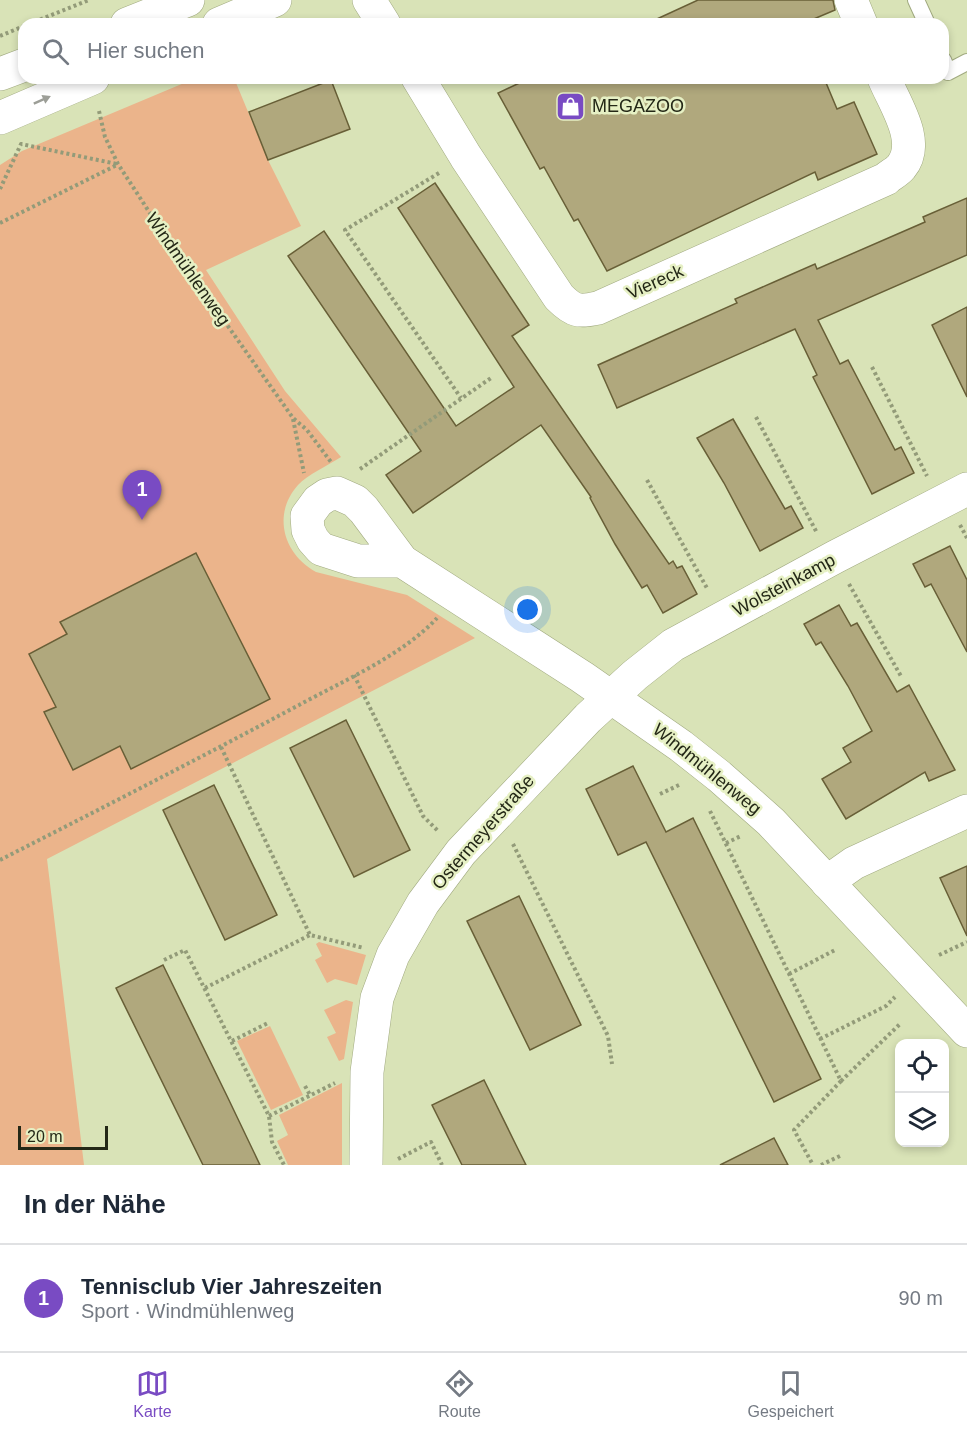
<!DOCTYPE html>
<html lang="de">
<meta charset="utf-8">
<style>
:root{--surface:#fff;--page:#f6f6f7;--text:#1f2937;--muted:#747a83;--line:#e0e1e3;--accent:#794bc3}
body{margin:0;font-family:Helvetica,sans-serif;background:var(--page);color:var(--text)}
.controls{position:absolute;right:18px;bottom:18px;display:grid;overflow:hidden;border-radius:12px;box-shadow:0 3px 9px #0003}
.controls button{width:54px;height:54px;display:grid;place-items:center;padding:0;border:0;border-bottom:2px solid var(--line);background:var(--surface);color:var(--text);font:30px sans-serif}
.scale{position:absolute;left:18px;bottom:15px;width:90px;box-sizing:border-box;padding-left:6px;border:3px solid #242817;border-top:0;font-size:16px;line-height:21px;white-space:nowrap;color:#242817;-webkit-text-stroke:4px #e6f0c4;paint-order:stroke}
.you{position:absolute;left:528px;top:610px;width:21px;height:21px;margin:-15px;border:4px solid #fff;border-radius:50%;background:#1a73e8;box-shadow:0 0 0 9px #1a73e833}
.badge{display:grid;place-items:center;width:39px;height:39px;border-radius:50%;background:var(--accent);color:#fff;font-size:20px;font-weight:700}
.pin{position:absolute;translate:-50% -50px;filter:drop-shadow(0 2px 3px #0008)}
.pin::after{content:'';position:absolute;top:32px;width:21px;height:18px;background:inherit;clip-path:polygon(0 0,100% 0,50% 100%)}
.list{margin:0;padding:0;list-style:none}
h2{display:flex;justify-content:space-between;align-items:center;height:78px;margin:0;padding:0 24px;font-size:26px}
h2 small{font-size:20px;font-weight:400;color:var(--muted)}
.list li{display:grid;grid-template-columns:39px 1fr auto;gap:18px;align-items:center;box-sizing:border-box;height:108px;padding:0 24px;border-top:2px solid var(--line)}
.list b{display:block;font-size:22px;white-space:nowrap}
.list p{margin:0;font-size:20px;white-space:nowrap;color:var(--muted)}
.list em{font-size:20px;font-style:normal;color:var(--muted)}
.icon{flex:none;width:33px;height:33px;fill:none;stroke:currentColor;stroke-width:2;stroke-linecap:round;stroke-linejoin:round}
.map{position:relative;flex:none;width:967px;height:1165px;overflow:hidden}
.search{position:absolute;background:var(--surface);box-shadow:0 3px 9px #0003;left:18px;right:18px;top:18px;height:66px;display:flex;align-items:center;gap:15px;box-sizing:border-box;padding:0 21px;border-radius:18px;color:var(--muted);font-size:22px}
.sheet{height:186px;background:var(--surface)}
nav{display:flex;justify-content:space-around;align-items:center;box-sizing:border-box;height:84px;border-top:2px solid var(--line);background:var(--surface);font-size:16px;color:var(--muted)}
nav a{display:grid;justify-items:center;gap:3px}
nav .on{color:var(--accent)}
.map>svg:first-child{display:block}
.green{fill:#ebb48b}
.building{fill:#b0a87d;stroke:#685f37;stroke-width:1.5}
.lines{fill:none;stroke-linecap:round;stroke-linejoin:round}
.lane-casing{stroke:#a1aa80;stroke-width:18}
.street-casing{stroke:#a1aa80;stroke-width:34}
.primary-casing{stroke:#a1aa80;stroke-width:34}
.path{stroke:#939b79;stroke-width:4;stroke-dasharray:3 3;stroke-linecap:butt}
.lane{stroke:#fff;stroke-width:16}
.street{stroke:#fff;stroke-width:33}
.primary{stroke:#fff;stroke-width:33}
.oneway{fill:#9c9e97}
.labels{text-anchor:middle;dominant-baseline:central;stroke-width:5;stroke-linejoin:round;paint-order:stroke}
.poi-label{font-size:18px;fill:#242817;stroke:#e6f0c4;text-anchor:start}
.street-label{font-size:18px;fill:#242817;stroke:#e6f0c4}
</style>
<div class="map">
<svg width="967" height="1165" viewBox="0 0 967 1165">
<rect width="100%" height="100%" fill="#d9e3b7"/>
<!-- green -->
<g class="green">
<path d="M 196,78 L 234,78 L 268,160 L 301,226 L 206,270 L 285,391 L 341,457 C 329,465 307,475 298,485 C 272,514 283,554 316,572 L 407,595 L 475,638 L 47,859 L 84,1165 L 0,1165 L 0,165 L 22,151 Z"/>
<polygon points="319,942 366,955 357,985 335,979 327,983 315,960 322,956 316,944"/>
<polygon points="346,1000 353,1002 344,1059 339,1061 327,1037 336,1033 324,1010"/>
<polygon points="270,1026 303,1095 271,1110 237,1041"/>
<polygon points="342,1083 342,1165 288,1165 277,1141 288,1135 279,1115"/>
</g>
<!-- building -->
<g class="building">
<polygon points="698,0 833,0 835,10 802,24 646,24"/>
<polygon points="530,78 824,78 837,109 854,102 877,154 818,180 815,172 607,271 578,219 574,221 544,167 540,169 498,93"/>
<polygon points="331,80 350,129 268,160 249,112"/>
<polygon points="435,183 529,325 512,336 669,564 673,561 677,568 682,566 697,594 663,613 647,585 642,588 615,544 590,498 591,497 541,425 413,513 386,475 421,451 288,256 324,231 456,426 514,387 398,208"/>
<polygon points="967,198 967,255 818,320 840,364 848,360 895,450 901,447 914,473 872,494 813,377 817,375 795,329 617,408 598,365 737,303 735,299 774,282 815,264 817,269 925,222 923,217"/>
<polygon points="967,307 967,397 932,325"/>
<polygon points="733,419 785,509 791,506 803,528 760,551 724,483 697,438"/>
<polygon points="950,546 967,580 967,652 931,584 925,587 913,564"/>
<polygon points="196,553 270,699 131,769 120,746 73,770 44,712 56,707 29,654 67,634 60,622"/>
<polygon points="839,605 851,626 857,623 897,692 909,685 955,770 929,781 925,772 846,819 822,779 851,762 843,748 872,731 848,686 821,642 816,645 804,624"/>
<polygon points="346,720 410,850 354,877 290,748"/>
<polygon points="633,766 666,832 693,818 821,1079 774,1102 646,842 618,855 586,789"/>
<polygon points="214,785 277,915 225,940 163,810"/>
<polygon points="967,866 967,936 940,878"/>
<polygon points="519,896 581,1025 530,1050 467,921"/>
<polygon points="163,965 227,1096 260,1165 203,1165 116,988"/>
<polygon points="484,1080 516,1145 526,1165 462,1165 432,1105"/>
<polygon points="774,1138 788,1165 720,1165"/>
</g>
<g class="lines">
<defs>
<g id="lane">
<polyline points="916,0 927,24"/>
<polyline points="943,60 948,72 967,62"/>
</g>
<g id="street">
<polyline points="369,0 384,24"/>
<polyline points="851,0 861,24"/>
<path d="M 418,78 L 466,157 L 559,297 C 574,312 579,312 598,308 L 886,179 C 890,175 897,172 901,167 C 922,142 894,103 884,78"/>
<polyline points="402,561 358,561 321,549 313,540 308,530 307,516 318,501 327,495 337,493 355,501 364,510 402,561 582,677 681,746 719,776 771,822 967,1031"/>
<polyline points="827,882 854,863 967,811"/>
<polyline points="366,1165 367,1072 377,998 393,955 423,903 461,852 588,718 635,675 673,645 835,557 967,489"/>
</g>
<g id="primary">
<polyline points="127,24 188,0"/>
<polyline points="219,24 275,0"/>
<polyline points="0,74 24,65"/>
<polyline points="0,118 93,78"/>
</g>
</defs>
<!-- lane casing -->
<use href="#lane" class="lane-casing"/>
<!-- street casing -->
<use href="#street" class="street-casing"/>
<!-- primary casing -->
<use href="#primary" class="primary-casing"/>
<!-- path -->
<g class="path">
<polyline points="29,24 89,0"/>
<polyline points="0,36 24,26"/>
<polyline points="99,111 105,137 118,164 174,250 293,418 307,430 331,462"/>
<polyline points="439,173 345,230 461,398"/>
<polyline points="0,189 21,144 117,164"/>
<polyline points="0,223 117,165"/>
<polyline points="872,367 927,476"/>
<polyline points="756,417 817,533"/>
<polyline points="293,419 304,473"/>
<polyline points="360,469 491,378"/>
<polyline points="647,480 708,590"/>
<polyline points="960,525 967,538"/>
<polyline points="849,584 902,678"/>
<polyline points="354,675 423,816 439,832"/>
<polyline points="221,747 310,935 364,948"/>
<polyline points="660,794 679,785"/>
<polyline points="710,811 841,1081 794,1130 813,1165"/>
<polyline points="726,843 741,836"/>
<polyline points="513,844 608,1036 612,1064"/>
<path d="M 0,860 C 100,809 200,758 299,705 C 343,681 403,655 437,618"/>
<polyline points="939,955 967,942"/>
<polyline points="164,960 185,950 269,1116 272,1142 284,1165"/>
<polyline points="789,974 835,950"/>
<polyline points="205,988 310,935"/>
<polyline points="820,1039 886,1006 895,997"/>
<polyline points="232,1041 268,1023"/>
<polyline points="841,1081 901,1023"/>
<polyline points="305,1086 310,1095"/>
<polyline points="269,1116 335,1083"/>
<polyline points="398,1159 431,1142 442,1165"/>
<polyline points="821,1165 842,1155"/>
</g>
<!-- lane -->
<use href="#lane" class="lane"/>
<!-- street -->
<use href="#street" class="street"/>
<!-- primary -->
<use href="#primary" class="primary"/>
</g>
<!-- one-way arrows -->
<defs><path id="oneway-solid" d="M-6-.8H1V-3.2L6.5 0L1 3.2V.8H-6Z" transform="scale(1.5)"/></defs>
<use class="oneway" href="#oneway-solid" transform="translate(42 100) rotate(-24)"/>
<!-- icons -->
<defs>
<symbol id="shop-square" viewBox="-11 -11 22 22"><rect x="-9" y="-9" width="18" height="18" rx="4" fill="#794bc3" stroke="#e6f0c4"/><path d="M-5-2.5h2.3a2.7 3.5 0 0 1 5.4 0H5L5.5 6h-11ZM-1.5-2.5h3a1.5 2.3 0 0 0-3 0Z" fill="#fff"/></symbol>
</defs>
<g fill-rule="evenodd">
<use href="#shop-square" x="554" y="90" width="33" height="33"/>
</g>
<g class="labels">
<!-- poi labels -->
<g class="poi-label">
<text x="592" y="106">MEGAZOO</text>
</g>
<!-- street labels -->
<g class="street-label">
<text transform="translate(188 269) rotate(55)">Windmühlenweg</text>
<text transform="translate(655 282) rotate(-24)">Viereck</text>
<text transform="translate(784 585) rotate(-28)">Wolsteinkamp</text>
<text transform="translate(707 769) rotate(39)">Windmühlenweg</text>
<text transform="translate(483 832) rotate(-49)">Ostermeyerstraße</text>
</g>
</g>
</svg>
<div class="controls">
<button><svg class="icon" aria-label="locate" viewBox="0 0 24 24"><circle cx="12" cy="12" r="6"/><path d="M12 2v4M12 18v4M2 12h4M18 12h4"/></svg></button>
<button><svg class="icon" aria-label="layers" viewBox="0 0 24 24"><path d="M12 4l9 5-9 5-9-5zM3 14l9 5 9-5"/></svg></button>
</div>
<div class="scale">20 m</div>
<div class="you"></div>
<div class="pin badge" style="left:142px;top:520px">1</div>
<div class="search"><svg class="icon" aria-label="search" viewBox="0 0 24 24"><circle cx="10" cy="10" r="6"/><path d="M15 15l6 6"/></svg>Hier suchen</div>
</div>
<section class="sheet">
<h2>In der Nähe<small></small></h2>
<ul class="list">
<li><span class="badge">1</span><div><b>Tennisclub Vier Jahreszeiten</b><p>Sport · Windmühlenweg</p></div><em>90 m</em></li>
</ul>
</section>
<nav>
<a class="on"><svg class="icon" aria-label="map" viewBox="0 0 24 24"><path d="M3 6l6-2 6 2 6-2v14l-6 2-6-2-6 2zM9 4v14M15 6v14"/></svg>Karte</a>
<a><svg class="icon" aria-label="directions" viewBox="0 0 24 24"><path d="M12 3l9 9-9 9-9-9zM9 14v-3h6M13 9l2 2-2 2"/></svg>Route</a>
<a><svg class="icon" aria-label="saved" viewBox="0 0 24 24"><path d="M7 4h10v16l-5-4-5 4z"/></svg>Gespeichert</a>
</nav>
